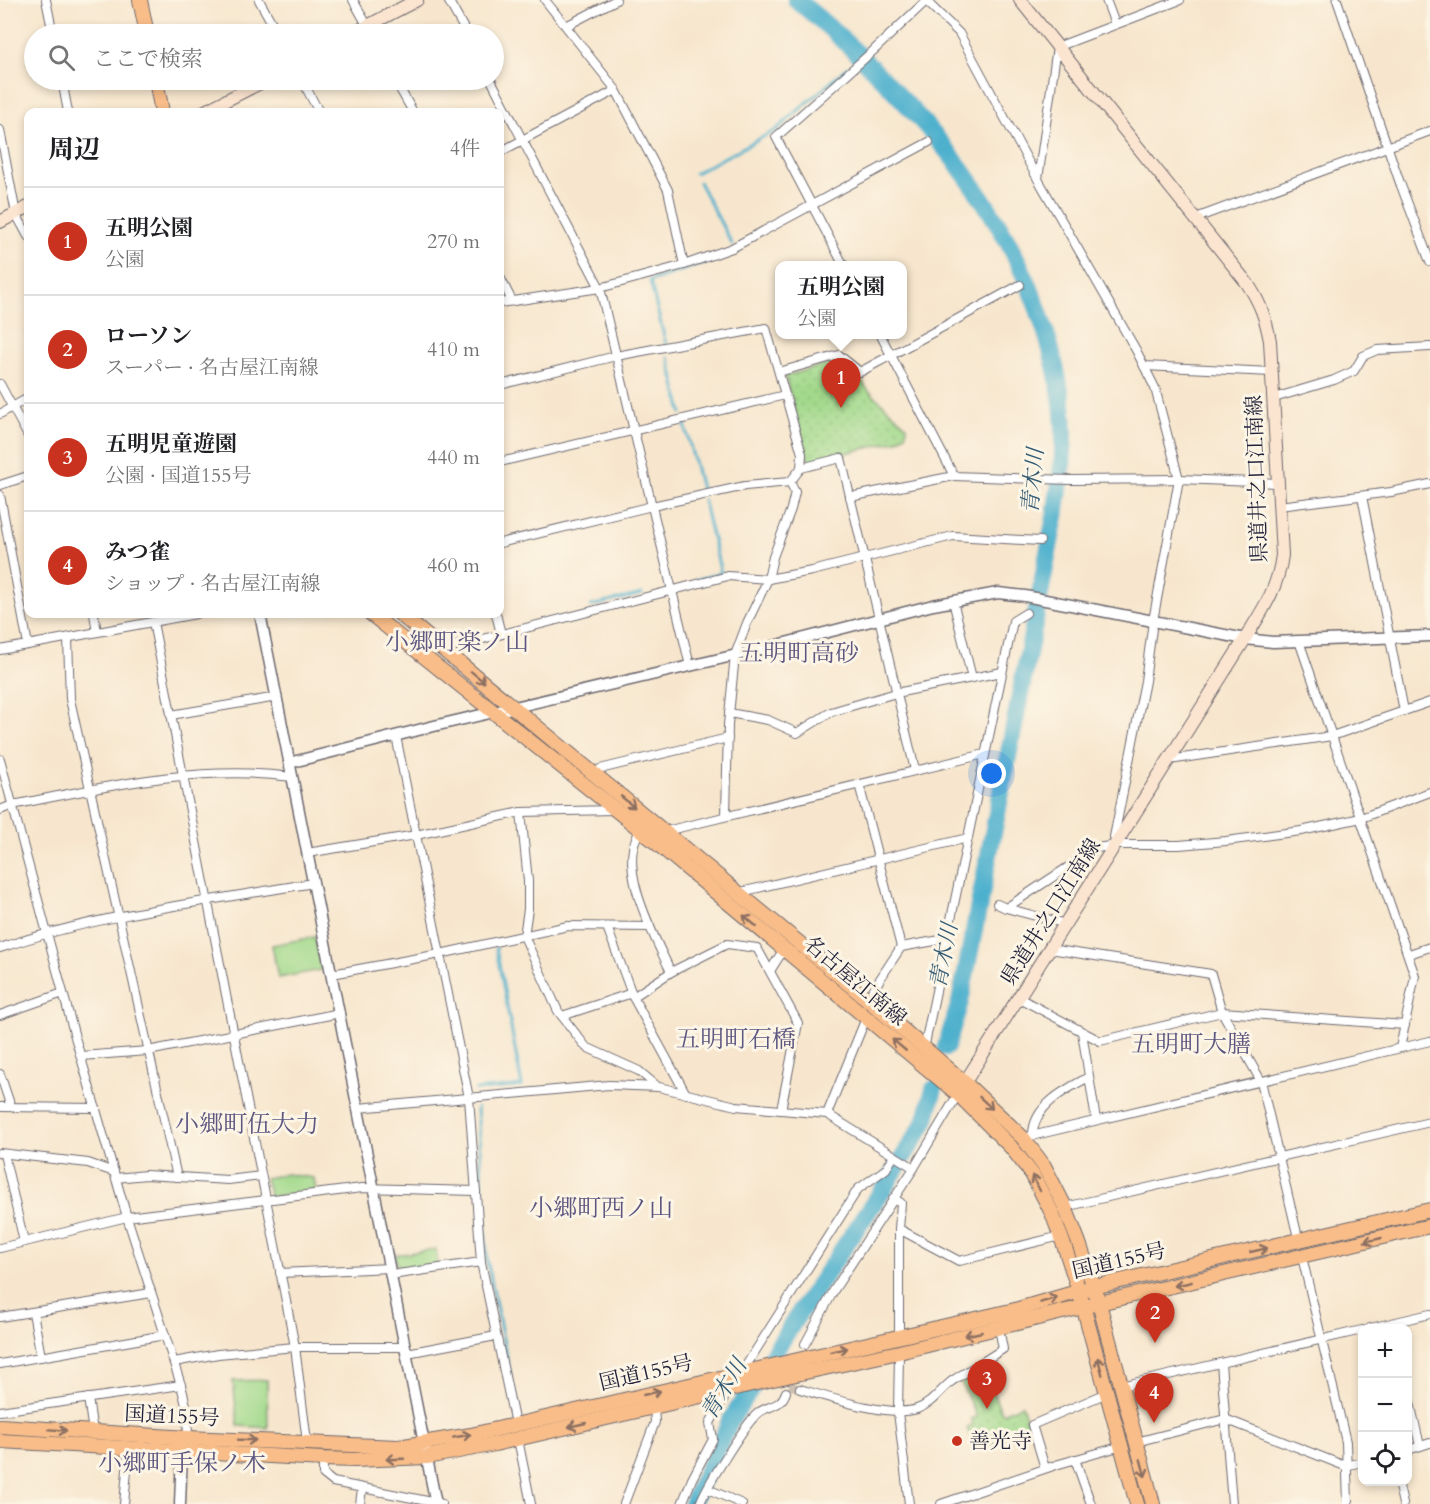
<!DOCTYPE html>
<html lang="ja">
<meta charset="utf-8">
<style>
:root{--surface:#fff;--page:#f2f2f2;--text:#202124;--muted:#757577;--line:#e0e0e0;--accent:#c8321e}
body{margin:0;font-family:Cardo,"Noto Serif JP",serif;background:var(--page);color:var(--text)}
.controls{position:absolute;right:18px;bottom:18px;display:grid;overflow:hidden;border-radius:12px;box-shadow:0 3px 9px #0003}
.controls button{width:54px;height:54px;display:grid;place-items:center;padding:0;border:0;border-bottom:2px solid var(--line);background:var(--surface);color:var(--text);font:30px sans-serif}
.you{position:absolute;left:992px;top:774px;width:21px;height:21px;margin:-15px;border:4px solid #fff;border-radius:50%;background:#1a73e8;box-shadow:0 0 0 9px #1a73e833}
.badge{display:grid;place-items:center;width:39px;height:39px;border-radius:50%;background:var(--accent);color:#fff;font-size:20px;font-weight:700}
.pin{position:absolute;translate:-50% -50px;filter:drop-shadow(0 2px 3px #0008)}
.pin::after{content:'';position:absolute;top:32px;width:21px;height:18px;background:inherit;clip-path:polygon(0 0,100% 0,50% 100%)}
.popup{position:absolute;left:775px;top:261px;width:132px;height:78px;box-sizing:border-box;display:grid;place-content:center;border-radius:12px;background:var(--surface);filter:drop-shadow(0 2px 4px #0005);font-size:20px;white-space:nowrap;color:var(--muted)}
.popup b{font-size:22px;color:var(--text)}
.popup::after{content:'';position:absolute;left:50%;top:100%;margin-left:-12px;border:12px solid transparent;border-top-color:var(--surface)}
.list{margin:0;padding:0;list-style:none}
h2{display:flex;justify-content:space-between;align-items:center;height:78px;margin:0;padding:0 24px;font-size:26px}
h2 small{font-size:20px;font-weight:400;color:var(--muted)}
.list li{display:grid;grid-template-columns:39px 1fr auto;gap:18px;align-items:center;box-sizing:border-box;height:108px;padding:0 24px;border-top:2px solid var(--line)}
.list b{display:block;font-size:22px;white-space:nowrap}
.list p{margin:0;font-size:20px;white-space:nowrap;color:var(--muted)}
.list em{font-size:20px;font-style:normal;color:var(--muted)}
.icon{flex:none;width:33px;height:33px;fill:none;stroke:currentColor;stroke-width:2;stroke-linecap:round;stroke-linejoin:round}
.map{position:relative;flex:none;width:1430px;height:1504px;overflow:hidden}
.search{position:absolute;background:var(--surface);box-shadow:0 3px 9px #0003;left:24px;top:24px;width:480px;height:66px;display:flex;align-items:center;gap:15px;box-sizing:border-box;padding:0 21px;border-radius:33px;color:var(--muted);font-size:22px}
.panel{position:absolute;background:var(--surface);box-shadow:0 3px 9px #0003;left:24px;top:108px;width:480px;height:510px;border-radius:12px}
.map>svg:first-child{display:block}
.grass{fill:#a2d98b;stroke:#627e63;stroke-width:1.5}
.park{fill:url(#park-dots);stroke:#627e63;stroke-width:1.5}
.lines{fill:none;stroke-linecap:round;stroke-linejoin:round}
.stream{stroke:#4eb0cd;stroke-width:3}
.river{stroke:#4eb0cd;stroke-width:18}
.minor-tunnel{stroke:#ccbfb0;stroke-width:8;stroke-dasharray:8 4;stroke-linecap:butt}
.minor-casing{stroke:#6d676e;stroke-width:10}
.tertiary-casing{stroke:#6d676e;stroke-width:13}
.secondary-casing{stroke:#6d676e;stroke-width:14}
.primary-casing{stroke:#6d676e;stroke-width:16}
.trunk-casing{stroke:#6d676e;stroke-width:16}
.minor{stroke:#fff;stroke-width:8}
.tertiary{stroke:#fff;stroke-width:10}
.secondary{stroke:#fce5d0;stroke-width:12}
.primary{stroke:#f8bd89;stroke-width:14}
.trunk{stroke:#f8bd89;stroke-width:14}
.oneway{stroke:#8d7062}
.poi-dot{fill:#c8321e;stroke:#fcf5e5;stroke-width:2}
.labels{text-anchor:middle;dominant-baseline:central;stroke-width:6;stroke-linejoin:round;paint-order:stroke}
.street-label{font-size:21px;fill:#22223b;stroke:#fcf5e5}
.poi-label{font-size:21px;fill:#22223b;stroke:#fcf5e5;text-anchor:start}
.water-label{font-size:22px;font-style:italic;fill:#345b75;stroke:#fcf5e5}
.quarter-label{font-size:24px;fill:#5c5680;stroke:#fcf5e5}
</style>
<div class="map">
<svg width="1430" height="1504" viewBox="0 0 1430 1504">
<defs>
<pattern id="park-dots" width="8" height="8" patternUnits="userSpaceOnUse" patternTransform="scale(1.5)"><rect width="8" height="8" fill="#a2d98b"/><path d="M2 2h.1M6 6h.1" fill="none" stroke="#8bba79" stroke-width="1.8" stroke-linecap="round"/></pattern>
</defs>
<rect width="100%" height="100%" fill="#fcf5e5"/>
<filter id="ink" filterUnits="userSpaceOnUse"><feTurbulence type="fractalNoise" baseFrequency=".0167" numOctaves="2"/><feDisplacementMap in="SourceGraphic" scale="12" xChannelSelector="R" yChannelSelector="G"/><feConvolveMatrix kernelMatrix="1 2 1 2 8 2 1 2 1" color-interpolation-filters="sRGB"/></filter>
<filter id="wash" filterUnits="userSpaceOnUse"><feTurbulence type="fractalNoise" baseFrequency=".008" numOctaves="4" result="noise"/><feDisplacementMap in="SourceGraphic" scale="24" xChannelSelector="R" yChannelSelector="G"/><feGaussianBlur stdDeviation="1.35" result="paint"/><feColorMatrix in="noise" values="0 0 0 0 0 0 0 0 0 0 0 0 0 0 0 0 0 1.4 0 .05"/><feComposite in="paint" operator="in"/></filter>
<g filter="url(#wash)">
<rect width="100%" height="100%" fill="#f7e6cd"/>
<!-- grass -->
<g class="grass">
<polygon points="315,937 321,970 278,978 272,945"/>
<polygon points="286,1174 314,1178 316,1191 270,1197 265,1178"/>
<polygon points="436,1249 438,1265 404,1269 397,1265 395,1255"/>
<polygon points="267,1380 268,1428 238,1426 233,1381"/>
</g>
<!-- park -->
<g class="park">
<polygon points="839,361 857,375 868,390 907,426 906,435 896,441 809,462 785,376"/>
<polygon points="982,1368 1002,1413 1022,1405 1030,1430 975,1449 967,1428 973,1425 971,1418 977,1417 961,1383"/>
</g>
<g class="lines">
<!-- stream -->
<g class="stream">
<polyline points="695,173 776,130 848,67"/>
<polyline points="699,182 732,244"/>
<polyline points="666,344 650,281 731,254"/>
<polyline points="669,358 682,413"/>
<polyline points="684,421 701,489"/>
<polyline points="696,580 721,573 703,499"/>
<polyline points="591,606 642,594"/>
<polyline points="476,1090 522,1086 496,948"/>
<polyline points="477,1108 487,1260 517,1409"/>
</g>
<!-- river -->
<g class="river">
<path d="M 796,0 C 834,29 866,61 899,96 C 966,167 1017,239 1046,333 C 1056,365 1063,398 1064,431 C 1064,461 1059,489 1055,517 L 960,1002 L 946,1047"/>
<path d="M 692,1504 C 702,1476 719,1452 729,1423 L 798,1315 L 886,1185 L 925,1122 L 934,1089"/>
</g>
</g>
</g>
<g filter="url(#ink)">
<g class="lines">
<!-- minor-tunnel -->
<polyline class="minor-tunnel" points="789,1385 800,1389"/>
<defs>
<g id="minor">
<polyline points="46,0 53,34"/>
<polyline points="259,0 278,34"/>
<polyline points="353,0 372,34"/>
<polyline points="448,0 467,34"/>
<polyline points="545,0 616,90 668,190 684,265"/>
<polyline points="925,0 959,33 1035,174 1136,350 1155,388 1179,479 1153,621 1145,681 1114,837 1116,844"/>
<polyline points="1106,0 1115,24"/>
<polyline points="1337,0 1400,183 1430,262"/>
<polyline points="566,26 616,0"/>
<polyline points="62,80 68,112"/>
<polyline points="302,80 319,112"/>
<polyline points="395,80 413,112"/>
<polyline points="491,80 600,288 690,666"/>
<polyline points="0,130 16,214 28,236"/>
<polyline points="500,152 616,90"/>
<polyline points="1038,179 1057,47 1180,0"/>
<polyline points="1196,218 1430,131"/>
<polyline points="844,266 776,137 873,51 927,0"/>
<polyline points="500,277 512,301"/>
<polyline points="500,303 600,288 684,265 732,248 929,142"/>
<polyline points="880,334 954,476 1071,480 1179,479 1278,483"/>
<polyline points="1144,366 1272,372"/>
<polyline points="779,372 839,355 860,372 1020,285"/>
<polyline points="0,384 28,436"/>
<polyline points="500,385 616,356 766,328 802,454 801,468 790,482 795,492 791,509 773,557 768,579 747,623 735,655 728,725 726,816"/>
<polyline points="1274,398 1334,380 1354,371 1363,356 1377,350 1430,347"/>
<polyline points="0,414 28,398"/>
<polyline points="500,462 785,395"/>
<polyline points="801,468 841,458 915,770"/>
<polyline points="0,485 28,476"/>
<polyline points="0,495 28,645"/>
<polyline points="1362,496 1404,711"/>
<polyline points="850,497 954,476"/>
<polyline points="1279,506 1391,492 1430,484"/>
<polyline points="500,543 652,506 745,486 790,482"/>
<polyline points="953,601 972,678"/>
<polyline points="94,614 97,632"/>
<polyline points="496,614 501,634"/>
<polyline points="153,622 295,1347 307,1442"/>
<polyline points="68,638 70,699 75,722 177,1177"/>
<polyline points="1299,641 1415,976 1400,1048"/>
<polyline points="444,649 728,576 768,579 812,571 953,536 1040,541"/>
<polyline points="0,650 196,614"/>
<polyline points="729,713 768,720 797,733 831,712 896,693 1002,672"/>
<polyline points="171,715 277,697"/>
<polyline points="396,736 469,1098 481,1262 515,1424"/>
<polyline points="0,759 75,1037 127,1217 181,1385 187,1409 188,1438"/>
<polyline points="1169,760 1332,736 1430,702"/>
<polyline points="595,775 600,769 728,738"/>
<polyline points="859,784 901,947"/>
<path d="M 0,810 L 13,805 C 104,787 200,764 293,777"/>
<polyline points="521,812 528,881 528,909 524,936 558,1011 586,1047 639,1071 658,1087"/>
<path d="M 641,830 C 614,864 655,938 671,972"/>
<polyline points="664,833 670,830 985,754"/>
<polyline points="307,853 416,835 521,812 614,810"/>
<polyline points="739,894 741,892 968,838"/>
<polyline points="997,904 1006,908 1097,848 1116,845 1179,845 1226,841 1301,831 1361,818 1430,792"/>
<polyline points="1006,908 1066,924"/>
<polyline points="607,927 633,997 686,1094"/>
<path d="M 0,948 C 101,914 208,901 313,883"/>
<polyline points="1050,949 1211,974 1222,1012 1261,1081 1299,1242"/>
<polyline points="1409,954 1430,947"/>
<polyline points="770,971 784,949"/>
<polyline points="332,974 440,954 568,926 650,927"/>
<polyline points="633,997 671,972 727,944 757,948 798,1023 781,1110"/>
<polyline points="1019,998 1100,1041 1222,1012 1405,1025"/>
<polyline points="867,999 901,947 946,939"/>
<polyline points="0,1015 63,993"/>
<polyline points="562,1016 632,993"/>
<polyline points="1082,1032 1096,1120"/>
<polyline points="924,1049 1013,621 1026,613"/>
<polyline points="81,1056 148,1051 340,1013"/>
<polyline points="0,1074 11,1107"/>
<polyline points="0,1107 96,1108"/>
<polyline points="358,1108 609,1085 659,1087 736,1106 827,1114 914,1168"/>
<polyline points="827,1114 866,1018"/>
<path d="M 1033,1135 C 1033,1106 1066,1089 1089,1077"/>
<polyline points="1023,1138 1430,1041"/>
<polyline points="0,1153 88,1163 114,1172"/>
<polyline points="4,1154 24,1242"/>
<polyline points="116,1178 146,1175 228,1180 261,1176"/>
<polyline points="893,1198 901,1203 899,1229 899,1336"/>
<polyline points="1065,1207 1430,1122"/>
<polyline points="899,1229 959,1261 1061,1236"/>
<polyline points="0,1248 127,1217 362,1188 476,1191"/>
<polyline points="1302,1257 1346,1442 1348,1504"/>
<polyline points="280,1273 390,1268"/>
<polyline points="391,1275 481,1262"/>
<polyline points="33,1312 41,1357"/>
<polyline points="0,1317 151,1293"/>
<polyline points="1370,1328 1430,1314"/>
<polyline points="805,1344 834,1290 914,1168 958,1094"/>
<polyline points="899,1352 898,1412 909,1504"/>
<polyline points="407,1353 496,1336"/>
<polyline points="174,1362 218,1354 295,1347 406,1347"/>
<polyline points="1221,1363 1232,1504"/>
<polyline points="0,1364 165,1335"/>
<polyline points="742,1372 858,1189 886,1169 894,1156"/>
<polyline points="1121,1386 1362,1330"/>
<path d="M 800,1389 C 827,1397 891,1418 917,1409 C 932,1404 940,1390 952,1381 C 969,1370 986,1360 1003,1349 L 999,1328"/>
<polyline points="1408,1394 1420,1446"/>
<polyline points="88,1398 93,1432"/>
<polyline points="0,1411 181,1385"/>
<polyline points="518,1439 531,1504"/>
<polyline points="1136,1442 1225,1419 1345,1466 1362,1462"/>
<polyline points="1408,1450 1430,1443"/>
<polyline points="323,1459 323,1474 333,1482 442,1504"/>
<polyline points="1075,1459 1091,1504"/>
<polyline points="1045,1468 1032,1425 1107,1393"/>
<polyline points="1398,1482 1403,1504"/>
<polyline points="708,1489 742,1504"/>
<polyline points="124,1504 129,1448"/>
<polyline points="360,1504 362,1489"/>
<polyline points="624,1504 655,1422 654,1407"/>
<polyline points="682,1504 692,1479 713,1439 710,1423 729,1389"/>
<path d="M 700,1504 C 705,1488 745,1424 758,1413 C 768,1405 781,1408 786,1392"/>
<polyline points="941,1504 1059,1464 1122,1446"/>
</g>
<g id="tertiary">
<polyline points="260,614 436,1504"/>
<polyline points="289,763 434,726 762,649 933,605 998,593 1025,596 1245,639 1273,642 1430,636"/>
<polyline points="180,1504 182,1451 184,1447"/>
</g>
<g id="secondary">
<polyline points="352,34 417,0"/>
<polyline points="203,112 266,80"/>
<polyline points="0,222 28,207"/>
<path d="M 960,1090 L 1245,639 C 1262,611 1278,589 1282,555 L 1270,341 C 1266,319 1260,302 1247,283 L 1020,0"/>
</g>
<g id="primary">
<polyline points="140,0 147,34"/>
<polyline points="156,80 162,112"/>
<polyline points="371,614 641,830 958,1094 1011,1147 1032,1174 1052,1213 1065,1248 1079,1291 1137,1504"/>
<polyline points="400,614 867,999 965,1083 1023,1138 1044,1166 1065,1207 1079,1243 1099,1303 1153,1504"/>
</g>
<g id="trunk">
<polyline points="0,1426 188,1438 398,1447 471,1435 746,1372 1015,1310 1094,1287 1430,1210"/>
<polyline points="0,1441 323,1459 355,1460 427,1457 495,1444 773,1379 899,1352 1099,1303 1430,1226"/>
</g>
</defs>
<!-- minor casing -->
<use href="#minor" class="minor-casing"/>
<!-- tertiary casing -->
<use href="#tertiary" class="tertiary-casing"/>
<!-- secondary casing -->
<use href="#secondary" class="secondary-casing"/>
<!-- primary casing -->
<use href="#primary" class="primary-casing"/>
<!-- trunk casing -->
<use href="#trunk" class="trunk-casing"/>
<!-- minor -->
<use href="#minor" class="minor"/>
<!-- tertiary -->
<use href="#tertiary" class="tertiary"/>
<!-- secondary -->
<use href="#secondary" class="secondary"/>
<!-- primary -->
<use href="#primary" class="primary"/>
<!-- trunk -->
<use href="#trunk" class="trunk"/>
</g>
<!-- one-way arrows -->
<defs><path id="oneway-shaft" d="M-6 0H5M1.5-3L5.5 0L1.5 3" fill="none" stroke-width="1.6" stroke-linecap="round" stroke-linejoin="round" transform="scale(1.5)"/></defs>
<g class="oneway">
<use href="#oneway-shaft" transform="translate(478 677) rotate(39)"/>
<use href="#oneway-shaft" transform="translate(628 802) rotate(40)"/>
<use href="#oneway-shaft" transform="translate(750 921) rotate(-140)"/>
<use href="#oneway-shaft" transform="translate(899 1045) rotate(-140)"/>
<use href="#oneway-shaft" transform="translate(986 1103) rotate(43)"/>
<use href="#oneway-shaft" transform="translate(1036 1183) rotate(-117)"/>
<use href="#oneway-shaft" transform="translate(1373 1240) rotate(167)"/>
<use href="#oneway-shaft" transform="translate(1259 1250) rotate(-13)"/>
<use href="#oneway-shaft" transform="translate(1183 1284) rotate(167)"/>
<use href="#oneway-shaft" transform="translate(1049 1300) rotate(-17)"/>
<use href="#oneway-shaft" transform="translate(973 1334) rotate(167)"/>
<use href="#oneway-shaft" transform="translate(839 1350) rotate(-13)"/>
<use href="#oneway-shaft" transform="translate(1100 1366) rotate(-105)"/>
<use href="#oneway-shaft" transform="translate(652 1393) rotate(-13)"/>
<use href="#oneway-shaft" transform="translate(577 1425) rotate(167)"/>
<use href="#oneway-shaft" transform="translate(58 1430) rotate(4)"/>
<use href="#oneway-shaft" transform="translate(462 1436) rotate(-10)"/>
<use href="#oneway-shaft" transform="translate(247 1440) rotate(2)"/>
<use href="#oneway-shaft" transform="translate(395 1459) rotate(178)"/>
<use href="#oneway-shaft" transform="translate(1143 1468) rotate(75)"/>
</g>
</g>
<!-- markers -->
<circle class="poi-dot" cx="957" cy="1441" r="6"/>
<g class="labels">
<!-- street labels -->
<g class="street-label">
<text transform="translate(1257 479) rotate(-92)">県道井之口江南線</text>
<text transform="translate(1051 912) rotate(-58)">県道井之口江南線</text>
<text transform="translate(855 981) rotate(40)">名古屋江南線</text>
<text transform="translate(1119 1261) rotate(-13)">国道155号</text>
<text transform="translate(646 1373) rotate(-13)">国道155号</text>
<text transform="translate(172 1416) rotate(3)">国道155号</text>
</g>
<!-- poi labels -->
<g class="poi-label">
<text x="969" y="1441">善光寺</text>
</g>
<!-- water labels -->
<g class="water-label">
<text transform="translate(1033 481) rotate(-85)">青木川</text>
<text transform="translate(944 956) rotate(-79)">青木川</text>
<text transform="translate(724 1389) rotate(-59)">青木川</text>
</g>
<!-- quarter labels -->
<g class="quarter-label">
<text x="457" y="642">小郷町楽ノ山</text>
<text x="799" y="653">五明町高砂</text>
<text x="736" y="1039">五明町石橋</text>
<text x="1191" y="1044">五明町大膳</text>
<text x="247" y="1124">小郷町伍大力</text>
<text x="601" y="1208">小郷町西ノ山</text>
<text x="182" y="1463">小郷町手保ノ木</text>
</g>
</g>
</svg>
<div class="controls">
<button>+</button>
<button>−</button>
<button><svg class="icon" aria-label="locate" viewBox="0 0 24 24"><circle cx="12" cy="12" r="6"/><path d="M12 2v4M12 18v4M2 12h4M18 12h4"/></svg></button>
</div>
<div class="you"></div>
<div class="pin badge" style="left:841px;top:408px">1</div>
<div class="popup"><b>五明公園</b>公園</div>
<div class="pin badge" style="left:1155px;top:1343px">2</div>
<div class="pin badge" style="left:987px;top:1409px">3</div>
<div class="pin badge" style="left:1154px;top:1423px">4</div>
<div class="search"><svg class="icon" aria-label="search" viewBox="0 0 24 24"><circle cx="10" cy="10" r="6"/><path d="M15 15l6 6"/></svg>ここで検索</div>
<section class="panel">
<h2>周辺<small>4件</small></h2>
<ul class="list">
<li><span class="badge">1</span><div><b>五明公園</b><p>公園</p></div><em>270 m</em></li>
<li><span class="badge">2</span><div><b>ローソン</b><p>スーパー · 名古屋江南線</p></div><em>410 m</em></li>
<li><span class="badge">3</span><div><b>五明児童遊園</b><p>公園 · 国道155号</p></div><em>440 m</em></li>
<li><span class="badge">4</span><div><b>みつ雀</b><p>ショップ · 名古屋江南線</p></div><em>460 m</em></li>
</ul>
</section>
</div>
